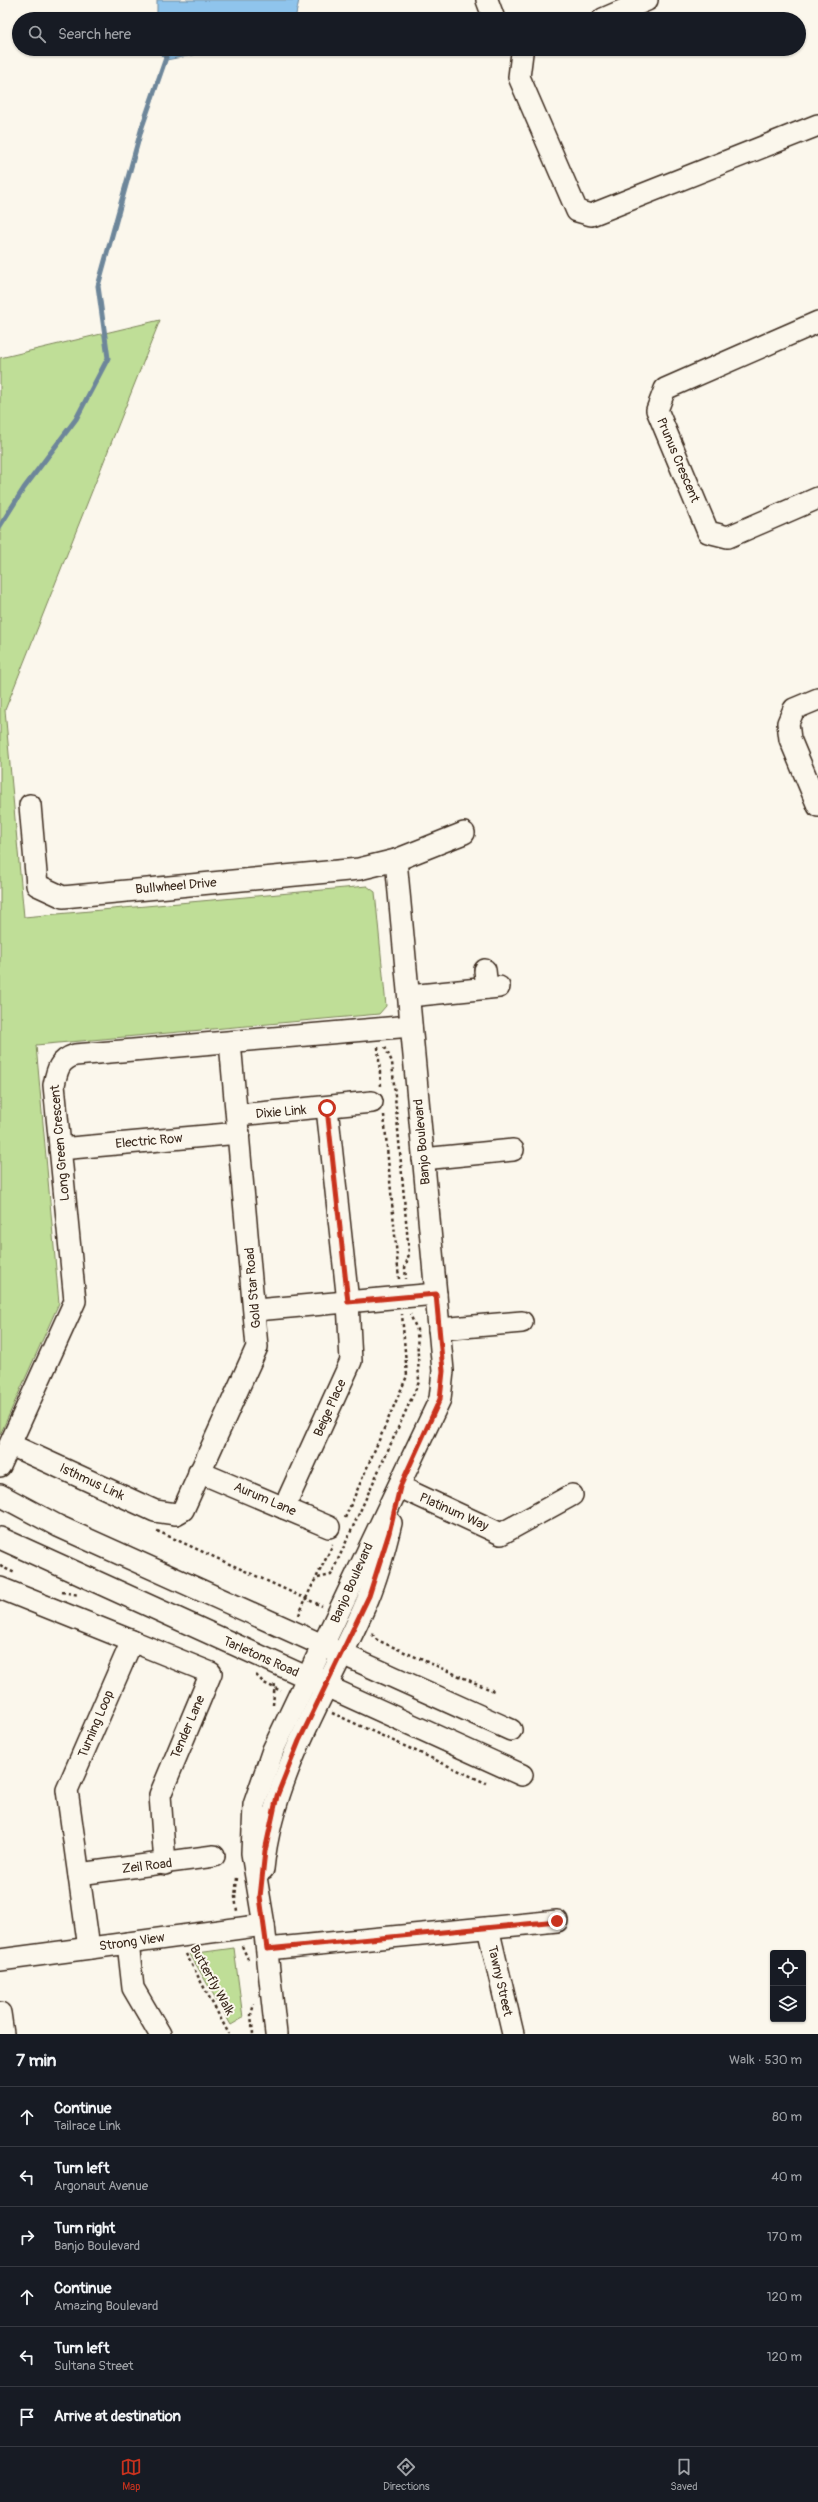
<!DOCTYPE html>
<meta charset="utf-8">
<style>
:root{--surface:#171b24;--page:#20242c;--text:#f1f3f6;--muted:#9ea1a6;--line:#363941;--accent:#c8321e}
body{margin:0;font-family:Pangolin,sans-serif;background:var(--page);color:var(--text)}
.controls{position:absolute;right:12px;bottom:12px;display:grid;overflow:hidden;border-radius:4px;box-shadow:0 1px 3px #0004}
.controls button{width:36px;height:36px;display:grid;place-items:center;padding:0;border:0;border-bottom:1px solid var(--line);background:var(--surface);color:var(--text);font:20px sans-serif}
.stop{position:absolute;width:12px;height:12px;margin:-9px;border:3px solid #c8321e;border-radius:50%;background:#fff}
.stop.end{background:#c8321e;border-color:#fff;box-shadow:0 1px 4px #0008}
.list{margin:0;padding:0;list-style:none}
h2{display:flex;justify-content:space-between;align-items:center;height:52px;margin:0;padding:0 16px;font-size:17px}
h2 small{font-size:13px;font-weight:400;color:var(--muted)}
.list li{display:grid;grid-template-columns:26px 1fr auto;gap:12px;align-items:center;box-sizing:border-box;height:60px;padding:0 16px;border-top:1px solid var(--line)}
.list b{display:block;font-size:15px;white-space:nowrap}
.list p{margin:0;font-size:13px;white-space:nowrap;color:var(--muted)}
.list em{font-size:13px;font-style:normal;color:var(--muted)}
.icon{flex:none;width:22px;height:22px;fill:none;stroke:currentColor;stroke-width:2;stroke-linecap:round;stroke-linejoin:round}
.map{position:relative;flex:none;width:818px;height:2034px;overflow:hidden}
.search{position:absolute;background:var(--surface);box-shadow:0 1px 3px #0004;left:12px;right:12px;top:12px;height:44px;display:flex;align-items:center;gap:10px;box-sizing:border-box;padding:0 14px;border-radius:22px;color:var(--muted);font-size:15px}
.sheet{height:412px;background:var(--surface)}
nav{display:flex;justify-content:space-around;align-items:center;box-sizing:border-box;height:56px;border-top:1px solid var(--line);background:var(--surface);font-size:11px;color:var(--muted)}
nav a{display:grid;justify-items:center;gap:2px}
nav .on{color:var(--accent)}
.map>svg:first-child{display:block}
.green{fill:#bfde97;stroke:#7d845a}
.water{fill:#8fc4ec;stroke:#6d869a}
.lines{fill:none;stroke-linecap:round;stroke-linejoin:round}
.stream{stroke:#6d869a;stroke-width:5}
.minor-casing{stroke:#3b2a1e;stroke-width:24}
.path{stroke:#3b2a1e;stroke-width:2.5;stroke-dasharray:3 3;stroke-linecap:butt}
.minor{stroke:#fbf7ec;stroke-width:21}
.route{stroke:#c8321e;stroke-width:5}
.labels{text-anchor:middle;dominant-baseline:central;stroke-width:4;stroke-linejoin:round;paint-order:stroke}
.street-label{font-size:13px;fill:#3b2a1e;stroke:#fbf7ec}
</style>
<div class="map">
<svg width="818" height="2034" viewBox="0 0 818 2034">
<rect width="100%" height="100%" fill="#fbf7ec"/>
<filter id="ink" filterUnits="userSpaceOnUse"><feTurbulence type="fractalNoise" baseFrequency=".025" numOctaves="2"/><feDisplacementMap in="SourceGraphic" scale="8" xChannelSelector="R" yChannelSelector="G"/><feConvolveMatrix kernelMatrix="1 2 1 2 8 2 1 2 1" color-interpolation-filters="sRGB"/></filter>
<g filter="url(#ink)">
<!-- green -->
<g class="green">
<polygon points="160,320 5,710 24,917 367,886 375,892 386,1006 379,1014 36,1045 59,1303 0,1435 0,358"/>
<polygon points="234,1948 243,2018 231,2025 190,1954"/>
</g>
<!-- water -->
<g class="water">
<polygon points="157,0 299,0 295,19 157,19"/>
<polygon points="158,49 225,49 166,60 158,52"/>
</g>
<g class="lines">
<!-- stream -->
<polyline class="stream" points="0,526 24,488 76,419 108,358 98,286 142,127 169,49"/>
<defs>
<g id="minor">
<polyline points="487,0 494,19"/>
<polyline points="603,19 647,0"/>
<polyline points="522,53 519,77 577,211 591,215 818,125"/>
<polyline points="818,322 665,389 657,410 708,532 728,537 818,498"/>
<polyline points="818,699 794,709 788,723 790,739 818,806"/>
<polyline points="30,805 37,885 63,897 359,869 396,860"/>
<polyline points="485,970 487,988"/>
<polyline points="409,996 499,987"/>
<polyline points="238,1115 372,1102"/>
<polyline points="60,1149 239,1133"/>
<polyline points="423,1159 513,1150"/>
<polyline points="256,1310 436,1294"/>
<polyline points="439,1329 522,1322"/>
<polyline points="11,1445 155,1511 176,1514 183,1510 257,1347 230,1042"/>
<path d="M 0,1466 L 75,1301 L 54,1085 C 57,1070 59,1060 75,1055 L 411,1026"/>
<polyline points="199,1472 329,1527"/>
<polyline points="400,1487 501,1534 572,1495"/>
<polyline points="0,1495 58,1526 511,1730"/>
<polyline points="284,1508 351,1361 348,1302 327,1108"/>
<polyline points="0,1538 522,1775"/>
<polyline points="0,1588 132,1641 67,1790 89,1948"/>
<polyline points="132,1641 211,1673 160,1795 165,1864"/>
<path d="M 263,1869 C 273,1770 330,1688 368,1599 C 378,1575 385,1548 391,1523"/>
<polyline points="79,1874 214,1856"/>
<polyline points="488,1928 513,2034"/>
<polyline points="128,1943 133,1988 160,2034"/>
<polyline points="267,1949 557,1921"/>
<polyline points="0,1960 264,1925"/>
<polyline points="0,2013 3,2034"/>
<polyline points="276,2034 264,1925 252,1853 254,1805 273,1750 440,1399 443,1371 396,860 464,833"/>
</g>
</defs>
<!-- minor casing -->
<use href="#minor" class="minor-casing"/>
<!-- path -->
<g class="path">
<polyline points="378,1047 381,1086"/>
<polyline points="385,1047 392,1062 409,1254 405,1268 406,1279"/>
<polyline points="384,1115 399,1279"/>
<polyline points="345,1518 407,1376 402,1314"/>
<polyline points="157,1531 322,1606"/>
<polyline points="0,1566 15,1573"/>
<polyline points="318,1578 331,1575 419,1382 417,1330 410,1314"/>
<polyline points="62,1592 79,1595"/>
<path d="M 299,1615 C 308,1591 322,1568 333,1544"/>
<polyline points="372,1634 377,1640 496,1692"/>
<polyline points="256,1675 264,1683 281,1691"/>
<polyline points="273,1705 275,1682"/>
<polyline points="332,1713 486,1783"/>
<polyline points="237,1878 235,1897 237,1911"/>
<polyline points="242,1946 248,1959"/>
<polyline points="186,1954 229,2034"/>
<polyline points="253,2034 251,2015 254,2004"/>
</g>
<!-- minor -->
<use href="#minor" class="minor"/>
</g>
</g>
<g class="lines" filter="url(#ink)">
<!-- route -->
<polyline class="route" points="327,1108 348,1302 436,1294 443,1371 440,1399 400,1487 389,1533 369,1596 299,1741 277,1796 265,1851 260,1897 267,1949 557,1921"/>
</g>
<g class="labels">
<!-- street labels -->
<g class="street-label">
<text transform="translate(678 460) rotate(67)">Prunus Crescent</text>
<text transform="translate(176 886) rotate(-5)">Bullwheel Drive</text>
<text transform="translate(281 1112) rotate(-5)">Dixie Link</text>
<text transform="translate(149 1141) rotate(-5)">Electric Row</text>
<text transform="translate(422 1142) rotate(-95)">Banjo Boulevard</text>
<text transform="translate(60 1143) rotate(-95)">Long Green Crescent</text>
<text transform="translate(253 1288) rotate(-95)">Gold Star Road</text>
<text transform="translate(330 1408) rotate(-66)">Beige Place</text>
<text transform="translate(92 1482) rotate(25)">Isthmus Link</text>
<text transform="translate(265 1499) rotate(23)">Aurum Lane</text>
<text transform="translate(454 1512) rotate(24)">Platinum Way</text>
<text transform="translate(352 1583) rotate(-66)">Banjo Boulevard</text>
<text transform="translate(261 1657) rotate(24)">Tarletons Road</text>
<text transform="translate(96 1724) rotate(-67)">Turning Loop</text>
<text transform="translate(188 1727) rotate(-67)">Tender Lane</text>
<text transform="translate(147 1866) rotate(-7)">Zeil Road</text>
<text transform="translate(132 1942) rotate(-8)">Strong View</text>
<text transform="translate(212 1980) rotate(61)">Butterfly Walk</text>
<text transform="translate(500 1981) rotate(77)">Tawny Street</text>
</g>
</g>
</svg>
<div class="controls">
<button><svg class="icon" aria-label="locate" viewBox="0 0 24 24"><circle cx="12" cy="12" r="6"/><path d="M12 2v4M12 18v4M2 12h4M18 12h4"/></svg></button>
<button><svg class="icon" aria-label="layers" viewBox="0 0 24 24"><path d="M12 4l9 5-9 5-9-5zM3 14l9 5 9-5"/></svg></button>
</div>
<div class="stop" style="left:327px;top:1108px"></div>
<div class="stop end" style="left:557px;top:1921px"></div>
<div class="search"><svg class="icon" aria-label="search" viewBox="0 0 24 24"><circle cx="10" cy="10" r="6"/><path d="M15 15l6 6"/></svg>Search here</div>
</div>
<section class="sheet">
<h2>7 min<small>Walk · 530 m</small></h2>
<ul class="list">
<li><svg class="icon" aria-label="ahead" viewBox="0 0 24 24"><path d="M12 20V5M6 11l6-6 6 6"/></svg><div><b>Continue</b><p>Tailrace Link</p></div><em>80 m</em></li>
<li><svg class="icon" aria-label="left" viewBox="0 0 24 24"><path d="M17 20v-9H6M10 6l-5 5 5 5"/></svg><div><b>Turn left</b><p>Argonaut Avenue</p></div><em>40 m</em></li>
<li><svg class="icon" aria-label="right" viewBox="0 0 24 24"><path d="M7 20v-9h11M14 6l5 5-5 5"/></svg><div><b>Turn right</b><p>Banjo Boulevard</p></div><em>170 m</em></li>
<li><svg class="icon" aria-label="ahead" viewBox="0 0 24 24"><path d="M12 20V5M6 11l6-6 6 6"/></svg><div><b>Continue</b><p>Amazing Boulevard</p></div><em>120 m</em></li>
<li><svg class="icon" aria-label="left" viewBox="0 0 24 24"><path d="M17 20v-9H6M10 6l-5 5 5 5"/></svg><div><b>Turn left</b><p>Sultana Street</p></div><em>120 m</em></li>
<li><svg class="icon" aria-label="arrive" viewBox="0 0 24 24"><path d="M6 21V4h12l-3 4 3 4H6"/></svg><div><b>Arrive at destination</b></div></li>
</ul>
</section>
<nav>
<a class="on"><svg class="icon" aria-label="map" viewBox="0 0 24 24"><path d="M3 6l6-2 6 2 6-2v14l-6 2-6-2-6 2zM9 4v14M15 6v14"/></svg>Map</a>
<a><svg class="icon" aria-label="directions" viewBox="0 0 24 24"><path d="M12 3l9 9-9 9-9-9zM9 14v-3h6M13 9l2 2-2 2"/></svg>Directions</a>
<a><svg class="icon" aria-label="saved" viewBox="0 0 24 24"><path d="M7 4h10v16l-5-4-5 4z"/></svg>Saved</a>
</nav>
